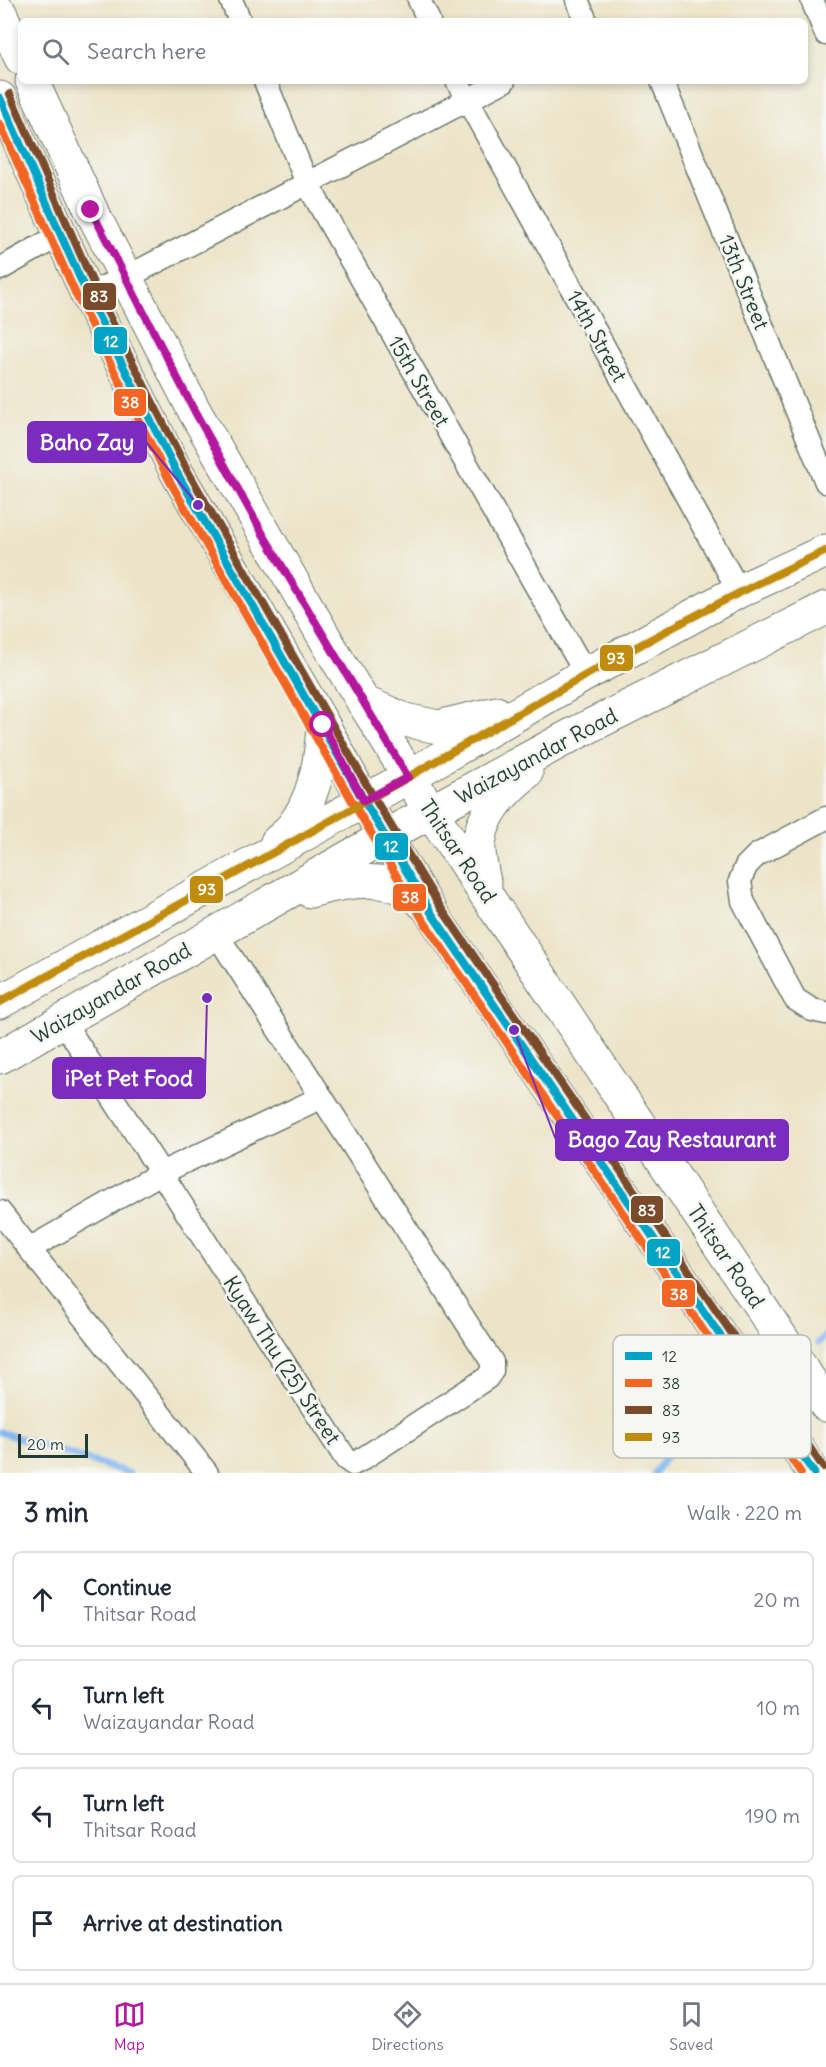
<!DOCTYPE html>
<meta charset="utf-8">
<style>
:root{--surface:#fff;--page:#f2f2f3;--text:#1f2937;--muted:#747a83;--line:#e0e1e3;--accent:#b5179e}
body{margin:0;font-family:Delius,sans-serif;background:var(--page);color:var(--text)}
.scale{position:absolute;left:18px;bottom:15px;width:70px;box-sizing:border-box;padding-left:6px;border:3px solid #1f3d34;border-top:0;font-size:16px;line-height:21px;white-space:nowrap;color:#1f3d34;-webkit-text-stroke:4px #f6f6f2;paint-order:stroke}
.stop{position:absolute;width:18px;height:18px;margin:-14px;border:4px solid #b5179e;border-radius:50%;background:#fff}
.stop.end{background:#b5179e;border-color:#fff;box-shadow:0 2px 6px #0008}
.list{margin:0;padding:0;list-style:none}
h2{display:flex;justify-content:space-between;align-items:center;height:78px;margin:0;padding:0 24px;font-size:26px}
h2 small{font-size:20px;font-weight:400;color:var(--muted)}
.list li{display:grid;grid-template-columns:39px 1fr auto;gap:18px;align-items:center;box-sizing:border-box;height:96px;margin:0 12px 12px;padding:0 12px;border:2px solid var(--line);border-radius:9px}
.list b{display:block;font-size:22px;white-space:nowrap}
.list p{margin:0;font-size:20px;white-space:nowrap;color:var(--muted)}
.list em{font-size:20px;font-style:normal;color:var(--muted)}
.icon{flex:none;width:33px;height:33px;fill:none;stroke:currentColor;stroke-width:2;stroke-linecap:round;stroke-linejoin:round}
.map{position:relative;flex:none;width:826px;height:1473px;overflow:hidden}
.search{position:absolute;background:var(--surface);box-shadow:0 3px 9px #0003;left:18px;right:18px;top:18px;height:66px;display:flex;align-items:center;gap:15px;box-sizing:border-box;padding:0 21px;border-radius:9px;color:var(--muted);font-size:22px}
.sheet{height:510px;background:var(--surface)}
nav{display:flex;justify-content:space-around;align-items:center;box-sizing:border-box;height:84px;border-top:2px solid var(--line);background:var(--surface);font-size:16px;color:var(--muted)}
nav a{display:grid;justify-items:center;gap:3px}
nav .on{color:var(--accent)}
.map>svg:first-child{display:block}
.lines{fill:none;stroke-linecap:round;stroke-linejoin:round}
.stream{stroke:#83b7f1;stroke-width:7}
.street-casing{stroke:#677768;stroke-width:25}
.primary-casing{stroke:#677768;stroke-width:35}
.street{stroke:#fff;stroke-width:22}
.primary{stroke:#fff;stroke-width:33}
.bus-1-casing{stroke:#f6f6f2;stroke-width:12}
.bus-2-casing{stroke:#f6f6f2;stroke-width:12}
.bus-3-casing{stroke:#f6f6f2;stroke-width:12}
.bus-4-casing{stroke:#f6f6f2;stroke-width:12}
.bus-1{stroke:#02a4c6;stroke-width:8}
.bus-2{stroke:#f26522;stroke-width:8}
.bus-3{stroke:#7a4b2a;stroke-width:8}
.bus-4{stroke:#c18c0d;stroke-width:8}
.route{stroke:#b5179e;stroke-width:8}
.labels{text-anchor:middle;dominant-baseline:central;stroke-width:5;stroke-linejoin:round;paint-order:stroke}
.street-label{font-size:21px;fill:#1f3d34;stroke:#f6f6f2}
.key{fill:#f6f6f2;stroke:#b6beb9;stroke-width:1.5}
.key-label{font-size:16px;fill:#1f3d34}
.leader{fill:none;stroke:#7b2cbf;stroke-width:2}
.callout-dot{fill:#7b2cbf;stroke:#f6f6f2;stroke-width:2}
.callout{fill:#7b2cbf;stroke:#7b2cbf;stroke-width:2}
.callout-label{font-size:22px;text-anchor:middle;font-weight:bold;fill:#fff}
.line-badge{stroke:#f6f6f2;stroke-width:2}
.badge-label{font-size:16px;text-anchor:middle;font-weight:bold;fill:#fff}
</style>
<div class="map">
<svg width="826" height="1473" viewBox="0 0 826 1473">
<rect width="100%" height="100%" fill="#f6f6f2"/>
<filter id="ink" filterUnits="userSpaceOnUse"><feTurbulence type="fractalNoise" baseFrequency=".0167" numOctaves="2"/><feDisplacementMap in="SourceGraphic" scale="12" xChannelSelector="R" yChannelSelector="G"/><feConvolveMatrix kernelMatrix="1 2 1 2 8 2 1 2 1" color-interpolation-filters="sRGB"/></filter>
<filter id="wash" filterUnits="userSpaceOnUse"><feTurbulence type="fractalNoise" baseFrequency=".008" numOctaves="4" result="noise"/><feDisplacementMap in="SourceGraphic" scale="24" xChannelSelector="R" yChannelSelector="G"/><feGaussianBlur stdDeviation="1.35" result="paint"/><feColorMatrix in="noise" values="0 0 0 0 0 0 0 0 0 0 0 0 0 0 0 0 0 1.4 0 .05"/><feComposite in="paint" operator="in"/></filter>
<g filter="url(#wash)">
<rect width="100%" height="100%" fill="#ece4c8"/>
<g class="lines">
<!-- stream -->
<g class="stream">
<polyline points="819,1342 826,1335"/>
<polyline points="0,1432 129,1473"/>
<polyline points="655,1473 664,1459 732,1398"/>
</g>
</g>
</g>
<g filter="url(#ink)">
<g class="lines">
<defs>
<g id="street">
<polyline points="231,0 240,21"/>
<polyline points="419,0 429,21"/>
<polyline points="577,0 586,21"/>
<polyline points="812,0 826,34"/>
<polyline points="265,81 307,183 586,674"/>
<polyline points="457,81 739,591"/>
<polyline points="662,81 826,482"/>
<polyline points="0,269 60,235"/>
<polyline points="87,294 127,277 504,81"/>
<polyline points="826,818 757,855 746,866 740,881 743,901 795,999 812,1010 826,1013"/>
<polyline points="63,1021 346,1459 353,1464 359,1461 487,1378 492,1371 492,1362 216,933"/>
<polyline points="0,1212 207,1473"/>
<polyline points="29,1249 161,1173 320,1098"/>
</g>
<g id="primary">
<polyline points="0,13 21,58"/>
<polyline points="32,81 91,210 195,412 337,659 431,812 826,1405"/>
<polyline points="0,98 87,294 177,473 323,725 364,801 432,914 814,1473"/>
<polyline points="363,702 405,720 438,727 496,713"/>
<path d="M 277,842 C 312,815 321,767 323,725"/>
<path d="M 485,887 C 483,874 478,858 479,845 C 481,814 504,791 526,773"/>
<path d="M 310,891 C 347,881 394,871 424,904"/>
<polyline points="0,1002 408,777 586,674 739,591 826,551"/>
<polyline points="0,1057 384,837 572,735 826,608"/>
</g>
</defs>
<!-- street casing -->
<use href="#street" class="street-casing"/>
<!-- primary casing -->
<use href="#primary" class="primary-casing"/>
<!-- street -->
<use href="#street" class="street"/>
<!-- primary -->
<use href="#primary" class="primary"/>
<defs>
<polyline id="bus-1" points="0,98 87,294 177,473 364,801 432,914 814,1473"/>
<polyline id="bus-2" points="0,124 78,299 168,478 355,806 423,920 801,1473"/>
<polyline id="bus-3" points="10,94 96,290 186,468 373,796 441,908 823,1467"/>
<path id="bus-4" d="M 0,1002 C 137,927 275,853 410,776 C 547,697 682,617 826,551"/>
</defs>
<!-- bus-1 casing -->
<use href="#bus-1" class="bus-1-casing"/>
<!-- bus-2 casing -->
<use href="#bus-2" class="bus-2-casing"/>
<!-- bus-3 casing -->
<use href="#bus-3" class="bus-3-casing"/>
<!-- bus-4 casing -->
<use href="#bus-4" class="bus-4-casing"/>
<!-- bus-1 -->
<use href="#bus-1" class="bus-1"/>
<!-- bus-2 -->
<use href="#bus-2" class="bus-2"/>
<!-- bus-3 -->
<use href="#bus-3" class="bus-3"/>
<!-- bus-4 -->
<use href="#bus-4" class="bus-4"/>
</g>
</g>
<g class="lines" filter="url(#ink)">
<!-- route -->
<polyline class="route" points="91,210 195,412 263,534 408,777 364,801 323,725"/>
</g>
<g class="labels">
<!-- street labels -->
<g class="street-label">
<text transform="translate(744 282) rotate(68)">13th Street</text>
<text transform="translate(597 336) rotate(61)">14th Street</text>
<text transform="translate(419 381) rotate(60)">15th Street</text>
<text transform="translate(536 756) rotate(-28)">Waizayandar Road</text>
<text transform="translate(458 851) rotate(56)">Thitsar Road</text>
<text transform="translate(111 993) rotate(-30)">Waizayandar Road</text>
<text transform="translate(726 1256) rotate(56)">Thitsar Road</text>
<text transform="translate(282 1360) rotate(57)">Kyaw Thu (25) Street</text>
</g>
</g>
<!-- legend -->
<rect x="613" y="1335" width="198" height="123" rx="9" class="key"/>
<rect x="625" y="1352" width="27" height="8" fill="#02a4c6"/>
<rect x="625" y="1379" width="27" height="8" fill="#f26522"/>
<rect x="625" y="1406" width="27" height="8" fill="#7a4b2a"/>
<rect x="625" y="1433" width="27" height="8" fill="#c18c0d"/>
<g class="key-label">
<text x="662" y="1362">12</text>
<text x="662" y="1389">38</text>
<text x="662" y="1416">83</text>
<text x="662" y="1443">93</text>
</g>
<!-- callouts -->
<path class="leader" d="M198 505L146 442M207 998L205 1078M514 1030L556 1140"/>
<g class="callout-dot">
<circle cx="198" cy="505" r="6"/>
<circle cx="207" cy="998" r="6"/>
<circle cx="514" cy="1030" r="6"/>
</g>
<g class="callout">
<rect x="28" y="422" width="118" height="40" rx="6"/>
<rect x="53" y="1058" width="152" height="40" rx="6"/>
<rect x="556" y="1120" width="232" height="40" rx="6"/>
</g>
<g class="callout-label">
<text x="87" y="450">Baho Zay</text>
<text x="129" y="1086">iPet Pet Food</text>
<text x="672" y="1147">Bago Zay Restaurant</text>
</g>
<g class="line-badge">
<rect x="82" y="282" width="35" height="29" rx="6" fill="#7a4b2a"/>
<rect x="93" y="326" width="35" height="29" rx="6" fill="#02a4c6"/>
<rect x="113" y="388" width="34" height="29" rx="6" fill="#f26522"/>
<rect x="599" y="644" width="35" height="28" rx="6" fill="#c18c0d"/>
<rect x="374" y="832" width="35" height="29" rx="6" fill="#02a4c6"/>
<rect x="189" y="875" width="35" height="29" rx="6" fill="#c18c0d"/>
<rect x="392" y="883" width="35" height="29" rx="6" fill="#f26522"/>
<rect x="630" y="1195" width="34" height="29" rx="6" fill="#7a4b2a"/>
<rect x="646" y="1238" width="35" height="29" rx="6" fill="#02a4c6"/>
<rect x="661" y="1279" width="35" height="29" rx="6" fill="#f26522"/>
</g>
<g class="badge-label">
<text x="99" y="302">83</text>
<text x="111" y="347">12</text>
<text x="130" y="408">38</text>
<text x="616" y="664">93</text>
<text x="391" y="852">12</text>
<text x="207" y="895">93</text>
<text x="410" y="903">38</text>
<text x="647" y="1216">83</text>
<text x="663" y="1258">12</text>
<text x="679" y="1300">38</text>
</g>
</svg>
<div class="scale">20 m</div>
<div class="stop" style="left:323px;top:725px"></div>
<div class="stop end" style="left:91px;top:210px"></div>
<div class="search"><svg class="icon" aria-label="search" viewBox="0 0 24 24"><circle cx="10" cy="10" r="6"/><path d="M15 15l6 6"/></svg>Search here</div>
</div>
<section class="sheet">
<h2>3 min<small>Walk · 220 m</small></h2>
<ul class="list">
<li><svg class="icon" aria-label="ahead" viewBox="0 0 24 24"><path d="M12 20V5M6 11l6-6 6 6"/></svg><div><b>Continue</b><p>Thitsar Road</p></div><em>20 m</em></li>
<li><svg class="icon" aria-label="left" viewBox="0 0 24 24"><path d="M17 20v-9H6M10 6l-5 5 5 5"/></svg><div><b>Turn left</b><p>Waizayandar Road</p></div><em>10 m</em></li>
<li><svg class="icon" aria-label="left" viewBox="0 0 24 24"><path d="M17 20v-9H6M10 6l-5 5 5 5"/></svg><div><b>Turn left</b><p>Thitsar Road</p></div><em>190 m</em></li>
<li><svg class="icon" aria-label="arrive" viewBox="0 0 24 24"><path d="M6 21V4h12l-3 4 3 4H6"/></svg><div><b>Arrive at destination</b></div></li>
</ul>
</section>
<nav>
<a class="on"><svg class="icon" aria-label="map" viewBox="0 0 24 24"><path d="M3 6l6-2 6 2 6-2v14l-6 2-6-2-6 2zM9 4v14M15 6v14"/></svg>Map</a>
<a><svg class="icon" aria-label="directions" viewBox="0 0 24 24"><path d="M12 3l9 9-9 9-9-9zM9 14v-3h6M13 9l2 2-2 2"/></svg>Directions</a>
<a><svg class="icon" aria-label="saved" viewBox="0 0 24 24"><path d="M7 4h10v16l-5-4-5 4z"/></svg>Saved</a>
</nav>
